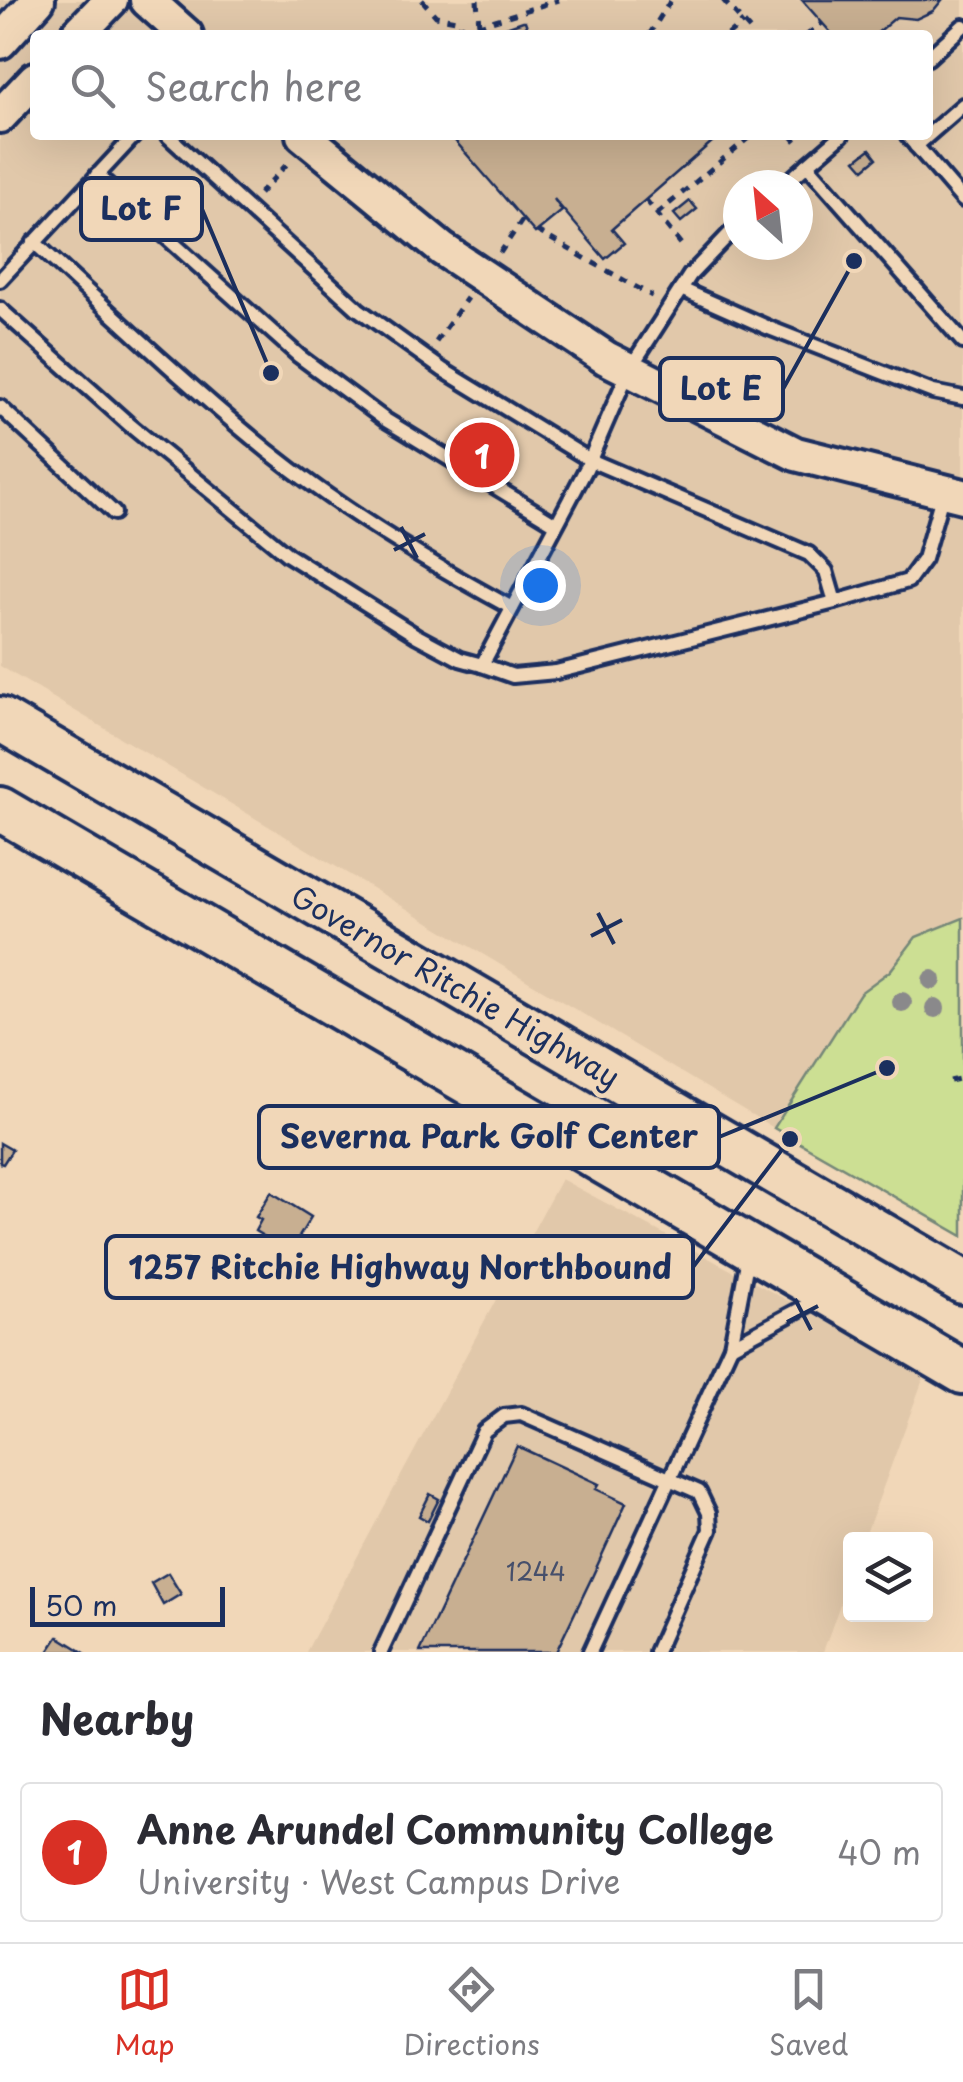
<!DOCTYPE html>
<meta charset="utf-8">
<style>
:root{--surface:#fff;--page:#f2f2f3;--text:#2b2b33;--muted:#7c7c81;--line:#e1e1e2;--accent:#d93025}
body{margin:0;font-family:"Playpen Sans",sans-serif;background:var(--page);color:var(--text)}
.controls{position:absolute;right:30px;bottom:30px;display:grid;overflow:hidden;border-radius:10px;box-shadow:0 10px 40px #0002}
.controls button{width:90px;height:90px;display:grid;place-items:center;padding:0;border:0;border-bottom:2px solid var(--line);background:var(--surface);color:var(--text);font:50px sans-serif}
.compass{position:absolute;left:723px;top:170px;width:90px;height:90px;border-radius:50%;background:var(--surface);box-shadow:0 10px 40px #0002;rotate:333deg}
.scale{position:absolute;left:30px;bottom:25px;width:195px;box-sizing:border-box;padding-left:10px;border:5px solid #1b2f5e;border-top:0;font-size:28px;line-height:35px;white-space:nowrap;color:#1b2f5e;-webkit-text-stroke:8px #f1d7b8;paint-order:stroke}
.you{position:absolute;left:540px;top:585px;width:35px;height:35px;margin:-25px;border:8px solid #fff;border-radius:50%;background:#1a73e8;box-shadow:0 0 0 15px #1a73e833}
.badge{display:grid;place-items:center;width:65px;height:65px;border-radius:50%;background:var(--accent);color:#fff;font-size:32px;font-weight:700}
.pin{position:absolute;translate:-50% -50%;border:5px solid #fff;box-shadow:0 2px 10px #0006}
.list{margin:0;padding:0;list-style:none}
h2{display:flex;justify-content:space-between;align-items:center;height:130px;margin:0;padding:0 40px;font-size:42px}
h2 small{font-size:32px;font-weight:400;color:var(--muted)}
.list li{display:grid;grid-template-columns:65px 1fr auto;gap:30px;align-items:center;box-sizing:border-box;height:140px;margin:0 20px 20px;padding:0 20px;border:2px solid var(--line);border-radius:10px}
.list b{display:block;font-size:38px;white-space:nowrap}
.list p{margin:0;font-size:32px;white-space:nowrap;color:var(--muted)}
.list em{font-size:32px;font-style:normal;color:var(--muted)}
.icon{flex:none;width:55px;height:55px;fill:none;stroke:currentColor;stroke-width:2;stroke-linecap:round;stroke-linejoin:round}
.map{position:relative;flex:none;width:963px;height:1652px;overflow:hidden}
.search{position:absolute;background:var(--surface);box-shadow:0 10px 40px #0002;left:30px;right:30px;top:30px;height:110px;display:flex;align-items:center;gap:25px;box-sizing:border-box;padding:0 35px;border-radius:10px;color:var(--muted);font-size:38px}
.sheet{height:290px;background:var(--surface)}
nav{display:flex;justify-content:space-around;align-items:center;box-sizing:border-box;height:140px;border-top:2px solid var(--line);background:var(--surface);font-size:28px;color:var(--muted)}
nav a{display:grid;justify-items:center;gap:5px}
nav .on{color:var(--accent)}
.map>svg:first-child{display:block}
.built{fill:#e1c8aa;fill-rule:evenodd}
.green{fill:#ccdf93;stroke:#748778;stroke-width:2.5}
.building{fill:#c8af91;stroke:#1b2f5e;stroke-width:2.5}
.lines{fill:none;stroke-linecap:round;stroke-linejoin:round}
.service-casing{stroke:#1b2f5e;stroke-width:20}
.tertiary-casing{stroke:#1b2f5e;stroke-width:40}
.trunk-casing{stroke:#1b2f5e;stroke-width:50}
.path{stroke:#1b2f5e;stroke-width:5;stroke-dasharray:8 8;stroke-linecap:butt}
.service{stroke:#f1d7b8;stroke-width:12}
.tertiary{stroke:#f1d7b8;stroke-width:32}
.trunk{stroke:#f1d7b8;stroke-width:42}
.tree{fill:#8a898b}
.ticks{fill:none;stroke:#1b2f5e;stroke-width:4}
.labels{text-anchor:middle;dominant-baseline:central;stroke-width:9;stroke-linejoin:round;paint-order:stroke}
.number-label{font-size:25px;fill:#464f6b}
.street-label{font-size:30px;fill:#1b2f5e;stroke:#f1d7b8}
.leader{fill:none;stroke:#1b2f5e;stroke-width:4}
.callout-dot{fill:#1b2f5e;stroke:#f1d7b8;stroke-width:4}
.callout{fill:#f1d7b8;stroke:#1b2f5e;stroke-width:4}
.callout-label{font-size:32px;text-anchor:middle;font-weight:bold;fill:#1b2f5e}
</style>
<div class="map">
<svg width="963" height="1652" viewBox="0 0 963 1652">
<rect width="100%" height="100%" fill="#f1d7b8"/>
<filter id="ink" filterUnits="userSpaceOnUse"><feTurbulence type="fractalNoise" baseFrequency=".01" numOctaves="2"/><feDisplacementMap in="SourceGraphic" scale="20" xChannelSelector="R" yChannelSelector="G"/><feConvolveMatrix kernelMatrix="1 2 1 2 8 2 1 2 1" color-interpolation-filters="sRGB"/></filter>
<g filter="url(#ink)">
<!-- built -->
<g class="built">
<path d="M 0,0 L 963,0 L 963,918 L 916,937 L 890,971 L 860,993 L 774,1128 L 0,666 ZM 35,35 L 928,35 L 928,135 L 35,135 ZM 738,185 L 798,185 L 798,245 L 738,245 Z"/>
<polygon points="561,1179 925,1374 864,1539 850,1540 850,1576 823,1652 306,1652"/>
</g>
<!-- green -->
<polygon class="green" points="963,918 963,1236 774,1128 860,993 890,971 916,937"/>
<!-- building -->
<g class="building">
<polygon points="802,0 942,0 933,11 916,19 896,17 875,35 833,35"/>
<polygon points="525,21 530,35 483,35 523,21"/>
<polygon points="450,135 449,135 720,135 612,229 624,243 605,259 554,199 562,211 535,233"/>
<polygon points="870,149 877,158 864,169 856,160"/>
<polygon points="690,201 697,209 681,222 674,214"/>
<polygon points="0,1143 12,1150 3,1164 0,1163"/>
<polygon points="271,1192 311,1217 287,1257 270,1247 273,1242 255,1231 261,1220 256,1217"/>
<polygon points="517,1446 599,1484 596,1489 626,1503 592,1577 556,1652 420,1652"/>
<polygon points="430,1494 439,1499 428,1521 419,1516"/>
<polygon points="168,1573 181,1594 163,1605 151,1583"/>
<polygon points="58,1637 59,1637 83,1652 48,1652"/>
</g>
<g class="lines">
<defs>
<g id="service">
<polyline points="928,58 963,26"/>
<polyline points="167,135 358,309 443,370 590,460 809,554 826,571 835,602 908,581 924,559 943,493"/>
<polyline points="907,135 963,200"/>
<polyline points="916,146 963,105"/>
<polyline points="807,165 963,342"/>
<polyline points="97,175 299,356 384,419 556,524"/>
<polyline points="784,185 842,135"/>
<path d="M 34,242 C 111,313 187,385 268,451 C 343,511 427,562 512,608"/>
<polyline points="0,280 135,135"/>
<polyline points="681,289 769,328 933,392 963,398"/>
<polyline points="0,309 131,426 288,555 417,636 460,659 482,665 586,469 629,370 690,275 738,225"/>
<polyline points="0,407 114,513"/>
<polyline points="482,665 513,676 556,672 835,602"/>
<polyline points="731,1346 821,1298"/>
<polyline points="381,1652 484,1431 504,1416 521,1414 699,1492 709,1513 710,1530 656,1652"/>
<polyline points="590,1652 731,1346 749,1252"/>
</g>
<g id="tertiary">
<polyline points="147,0 186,35"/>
<polyline points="77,35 111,0"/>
<polyline points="0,42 38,0"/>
<polyline points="0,116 35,79"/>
<polyline points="303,135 442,249 606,358 796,454 963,496"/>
</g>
<g id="trunk">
<polyline points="0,719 963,1282"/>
<polyline points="0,809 963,1372"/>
</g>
</defs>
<!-- service casing -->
<use href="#service" class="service-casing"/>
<!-- tertiary casing -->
<use href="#tertiary" class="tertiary-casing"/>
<!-- trunk casing -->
<use href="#trunk" class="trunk-casing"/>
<!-- path -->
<g class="path">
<polyline points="422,0 436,16 460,21 462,30"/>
<polyline points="477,0 479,25"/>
<polyline points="723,0 754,35"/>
<polyline points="447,35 559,0"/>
<polyline points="649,35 671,0"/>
<polyline points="728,35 743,22"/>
<polyline points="807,35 822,23"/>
<polyline points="791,135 800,146"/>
<polyline points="259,194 289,162"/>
<polyline points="646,200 684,248"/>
<polyline points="657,214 752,135"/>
<polyline points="537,231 652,296"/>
<polyline points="500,253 523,219"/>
<polyline points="436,342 467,298"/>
<polyline points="950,1081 963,1078"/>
</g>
<!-- service -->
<use href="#service" class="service"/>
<!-- tertiary -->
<use href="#tertiary" class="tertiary"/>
<!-- trunk -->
<use href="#trunk" class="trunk"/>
</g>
<!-- trees -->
<g class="tree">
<circle cx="932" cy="980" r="10"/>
<circle cx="902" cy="1002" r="10"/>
<circle cx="935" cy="1008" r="10"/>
</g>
</g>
<!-- ticks -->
<path class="ticks" d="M 401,527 L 417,558M 394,550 L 425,534M 598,913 L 614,944M 591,936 L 622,920M 795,1299 L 811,1330M 787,1322 L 818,1306"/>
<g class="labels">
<!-- number labels -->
<g class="number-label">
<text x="536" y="1571">1244</text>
</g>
<!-- street labels -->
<g class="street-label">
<text transform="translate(456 985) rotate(30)">Governor Ritchie Highway</text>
</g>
</g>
<!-- callouts -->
<path class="leader" d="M271 373L202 209M854 261L783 389M887 1068L719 1137M790 1139L693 1267"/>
<g class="callout-dot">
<circle cx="271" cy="373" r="10"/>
<circle cx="854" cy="261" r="10"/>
<circle cx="887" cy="1068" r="10"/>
<circle cx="790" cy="1139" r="10"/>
</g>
<g class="callout">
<rect x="81" y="178" width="121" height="62" rx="10"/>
<rect x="660" y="358" width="123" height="62" rx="10"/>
<rect x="259" y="1106" width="460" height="62" rx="10"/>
<rect x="106" y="1236" width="587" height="62" rx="10"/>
</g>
<g class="callout-label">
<text x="141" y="220">Lot F</text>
<text x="721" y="400">Lot E</text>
<text x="489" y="1148">Severna Park Golf Center</text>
<text x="400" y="1279">1257 Ritchie Highway Northbound</text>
</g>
</svg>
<div class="controls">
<button><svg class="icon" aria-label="layers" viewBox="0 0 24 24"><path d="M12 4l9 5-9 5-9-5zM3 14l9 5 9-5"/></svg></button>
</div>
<svg class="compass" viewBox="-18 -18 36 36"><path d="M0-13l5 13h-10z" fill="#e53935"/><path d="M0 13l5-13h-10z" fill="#7c7c81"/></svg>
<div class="scale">50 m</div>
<div class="you"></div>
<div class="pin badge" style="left:482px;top:455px">1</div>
<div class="search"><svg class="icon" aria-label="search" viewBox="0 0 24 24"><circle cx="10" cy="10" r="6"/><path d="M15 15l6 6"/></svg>Search here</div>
</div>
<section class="sheet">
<h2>Nearby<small></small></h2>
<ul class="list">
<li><span class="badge">1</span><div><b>Anne Arundel Community College</b><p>University · West Campus Drive</p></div><em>40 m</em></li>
</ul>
</section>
<nav>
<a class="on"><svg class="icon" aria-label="map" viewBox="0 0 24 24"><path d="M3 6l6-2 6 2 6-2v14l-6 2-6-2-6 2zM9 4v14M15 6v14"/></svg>Map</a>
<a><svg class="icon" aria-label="directions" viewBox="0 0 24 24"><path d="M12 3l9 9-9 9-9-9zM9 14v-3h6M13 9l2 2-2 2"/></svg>Directions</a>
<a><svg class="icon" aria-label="saved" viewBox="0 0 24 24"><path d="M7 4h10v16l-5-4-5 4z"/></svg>Saved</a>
</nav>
